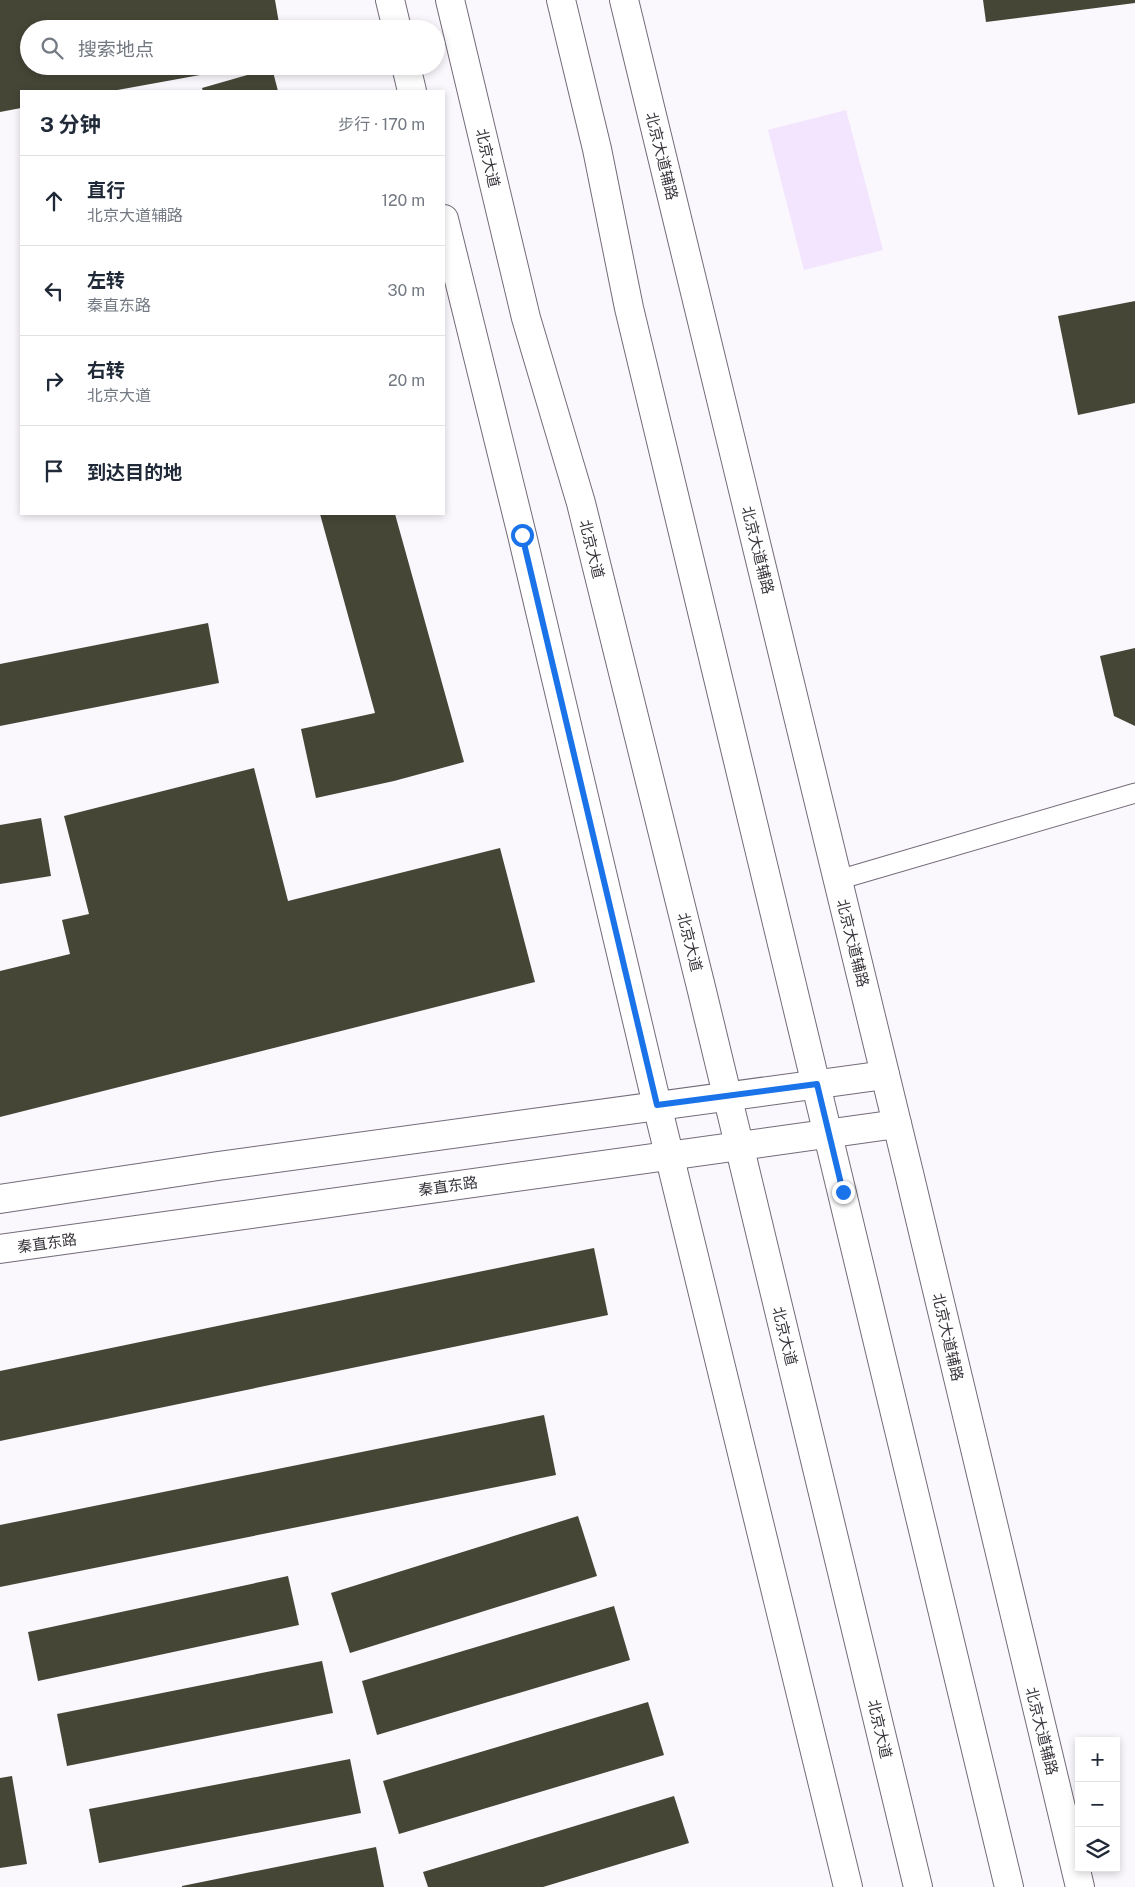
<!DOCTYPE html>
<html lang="zh">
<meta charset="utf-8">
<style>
:root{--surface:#fff;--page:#f6f6f7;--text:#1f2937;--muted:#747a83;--line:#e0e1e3}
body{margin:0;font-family:"Public Sans","Noto Sans SC",sans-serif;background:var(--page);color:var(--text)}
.controls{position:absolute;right:15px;bottom:15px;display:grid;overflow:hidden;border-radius:0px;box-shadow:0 2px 8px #0003}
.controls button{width:45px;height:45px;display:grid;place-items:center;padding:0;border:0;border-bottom:1px solid var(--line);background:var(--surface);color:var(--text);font:25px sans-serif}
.stop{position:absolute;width:15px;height:15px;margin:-11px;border:4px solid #1a73e8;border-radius:50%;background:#fff}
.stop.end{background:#1a73e8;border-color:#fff;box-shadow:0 1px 5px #0008}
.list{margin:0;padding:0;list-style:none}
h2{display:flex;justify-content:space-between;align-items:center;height:65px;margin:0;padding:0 20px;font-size:21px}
h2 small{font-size:16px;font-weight:400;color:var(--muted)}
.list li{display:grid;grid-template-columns:32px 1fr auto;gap:15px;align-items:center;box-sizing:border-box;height:90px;padding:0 20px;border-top:1px solid var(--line)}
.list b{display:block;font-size:19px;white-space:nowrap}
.list p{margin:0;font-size:16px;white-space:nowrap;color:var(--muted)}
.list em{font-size:16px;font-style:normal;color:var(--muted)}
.icon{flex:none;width:28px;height:28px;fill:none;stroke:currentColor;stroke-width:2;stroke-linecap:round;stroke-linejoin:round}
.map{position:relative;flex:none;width:1135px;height:1887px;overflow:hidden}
.search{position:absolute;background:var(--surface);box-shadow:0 2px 8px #0003;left:20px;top:20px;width:425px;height:55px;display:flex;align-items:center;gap:12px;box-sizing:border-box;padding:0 18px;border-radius:28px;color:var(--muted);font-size:19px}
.panel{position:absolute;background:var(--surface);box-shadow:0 2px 8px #0003;left:20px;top:90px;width:425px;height:425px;border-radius:0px}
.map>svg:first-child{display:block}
.green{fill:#f2e5fd}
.building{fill:#464637}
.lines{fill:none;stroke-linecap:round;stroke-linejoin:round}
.service-casing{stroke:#736b79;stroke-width:21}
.tertiary-casing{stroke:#736b79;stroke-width:30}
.secondary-casing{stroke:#736b79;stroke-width:30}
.primary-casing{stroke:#736b79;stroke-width:30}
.service{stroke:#fff;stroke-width:19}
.tertiary{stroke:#fff;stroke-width:28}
.secondary{stroke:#fff;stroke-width:28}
.primary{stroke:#fff;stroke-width:28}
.route{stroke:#1a73e8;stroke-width:6}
.labels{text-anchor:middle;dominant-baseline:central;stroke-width:5;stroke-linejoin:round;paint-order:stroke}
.street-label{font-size:15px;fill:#38343b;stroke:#fff}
</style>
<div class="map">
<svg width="1135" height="1887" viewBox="0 0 1135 1887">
<rect width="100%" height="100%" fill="#faf7fd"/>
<!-- green -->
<polygon class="green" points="846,110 883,250 804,270 768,130"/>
<!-- building -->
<g class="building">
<polygon points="0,0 275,0 280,29 29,29 29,66 244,67 112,91 21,91 21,108 0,112"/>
<polygon points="983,0 1135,0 1135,3 986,22"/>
<polygon points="272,68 278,91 203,91 202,88"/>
<polygon points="1135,301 1135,403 1078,415 1058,316"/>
<polygon points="320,514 395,514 464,762 394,781 316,798 301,729 375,713"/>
<polygon points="208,623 219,683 0,726 0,664"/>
<polygon points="1135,648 1135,726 1114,716 1100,656"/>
<polygon points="254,768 288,901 500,848 535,982 0,1117 0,971 70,954 62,920 89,914 64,816"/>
<polygon points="41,818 51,876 0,884 0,825"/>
<polygon points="594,1248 608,1315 0,1441 0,1371"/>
<polygon points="544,1415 556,1475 0,1587 0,1525"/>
<polygon points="578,1516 597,1576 350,1653 331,1593"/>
<polygon points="288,1576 299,1625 38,1681 28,1632"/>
<polygon points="614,1606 630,1660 377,1735 362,1681"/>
<polygon points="322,1661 333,1713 67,1766 57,1714"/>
<polygon points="648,1702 664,1755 399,1834 383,1781"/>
<polygon points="350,1759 361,1813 99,1863 89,1809"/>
<polygon points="12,1776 27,1864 0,1868 0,1778"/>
<polygon points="674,1796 689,1843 543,1887 428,1887 423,1872"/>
<polygon points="376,1847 384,1887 182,1887 182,1886"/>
</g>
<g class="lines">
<defs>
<polyline id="service" points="838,880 1135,793"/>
<g id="tertiary">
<polyline points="0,1199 218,1166 885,1075"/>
<polyline points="0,1249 897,1124"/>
</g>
<g id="secondary">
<polyline points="390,0 397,29"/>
<polyline points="624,0 909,1173 1080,1887"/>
<polyline points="406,66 412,91"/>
<polyline points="444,219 522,535 657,1105 848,1887"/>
</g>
<g id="primary">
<polyline points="450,0 526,318 581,503 701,987 918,1887"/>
<polyline points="561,0 597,149 629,308 1009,1887"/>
</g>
</defs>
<!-- service casing -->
<use href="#service" class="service-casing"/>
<!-- tertiary casing -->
<use href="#tertiary" class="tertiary-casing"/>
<!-- secondary casing -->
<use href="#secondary" class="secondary-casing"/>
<!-- primary casing -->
<use href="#primary" class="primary-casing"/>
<!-- service -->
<use href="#service" class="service"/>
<!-- tertiary -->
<use href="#tertiary" class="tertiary"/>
<!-- secondary -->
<use href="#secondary" class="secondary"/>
<!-- primary -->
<use href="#primary" class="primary"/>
</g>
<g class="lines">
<!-- route -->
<polyline class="route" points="522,535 657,1105 817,1084 843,1192"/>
</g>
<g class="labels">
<!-- street labels -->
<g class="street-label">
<text transform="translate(662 156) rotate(76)">北京大道辅路</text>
<text transform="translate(488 158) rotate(77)">北京大道</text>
<text transform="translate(592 549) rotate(76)">北京大道</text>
<text transform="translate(758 550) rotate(76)">北京大道辅路</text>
<text transform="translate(690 942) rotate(76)">北京大道</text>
<text transform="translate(853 943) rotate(76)">北京大道辅路</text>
<text transform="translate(448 1186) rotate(-8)">秦直东路</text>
<text transform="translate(47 1243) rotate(-8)">秦直东路</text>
<text transform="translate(785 1336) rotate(76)">北京大道</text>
<text transform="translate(948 1337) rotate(77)">北京大道辅路</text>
<text transform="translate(880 1729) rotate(77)">北京大道</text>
<text transform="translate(1042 1731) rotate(76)">北京大道辅路</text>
</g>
</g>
</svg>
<div class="controls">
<button>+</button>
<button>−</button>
<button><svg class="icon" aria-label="layers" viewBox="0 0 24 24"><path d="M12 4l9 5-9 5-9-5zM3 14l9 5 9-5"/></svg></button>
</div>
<div class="stop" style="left:522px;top:535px"></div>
<div class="stop end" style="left:843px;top:1192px"></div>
<div class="search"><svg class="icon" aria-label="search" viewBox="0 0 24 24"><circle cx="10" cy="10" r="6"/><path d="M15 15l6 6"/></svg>搜索地点</div>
<section class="panel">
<h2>3 分钟<small>步行 · 170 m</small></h2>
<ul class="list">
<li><svg class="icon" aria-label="ahead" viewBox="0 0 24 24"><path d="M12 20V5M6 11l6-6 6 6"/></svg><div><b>直行</b><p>北京大道辅路</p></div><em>120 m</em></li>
<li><svg class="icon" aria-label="left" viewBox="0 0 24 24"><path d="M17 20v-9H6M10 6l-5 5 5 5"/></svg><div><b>左转</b><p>秦直东路</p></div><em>30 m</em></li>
<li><svg class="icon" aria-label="right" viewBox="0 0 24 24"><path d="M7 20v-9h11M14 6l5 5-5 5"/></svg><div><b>右转</b><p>北京大道</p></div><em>20 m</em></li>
<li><svg class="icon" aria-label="arrive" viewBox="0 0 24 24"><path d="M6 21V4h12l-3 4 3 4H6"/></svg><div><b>到达目的地</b></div></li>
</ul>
</section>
</div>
